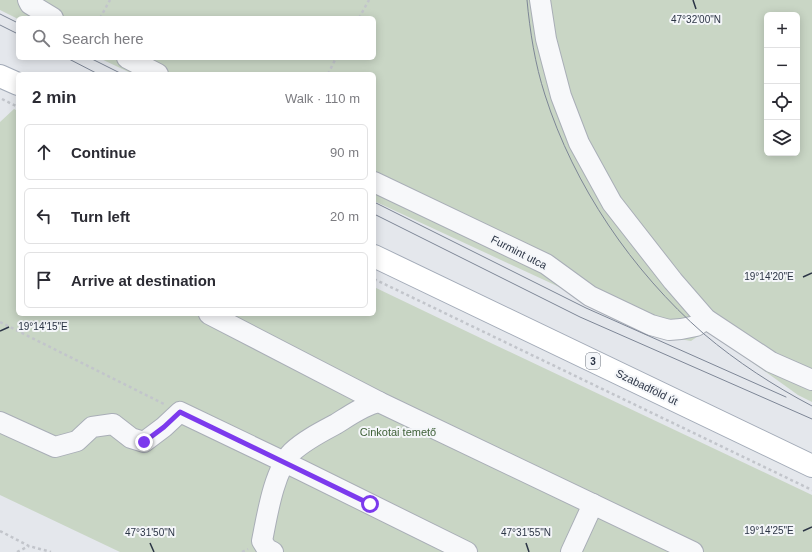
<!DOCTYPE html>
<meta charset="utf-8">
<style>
:root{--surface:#fff;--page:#f2f2f3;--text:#2b2b33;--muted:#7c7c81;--line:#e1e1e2}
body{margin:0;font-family:Arial,sans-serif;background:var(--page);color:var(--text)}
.controls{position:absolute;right:12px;top:12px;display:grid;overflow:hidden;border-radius:6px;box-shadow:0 2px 10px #0003}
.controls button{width:36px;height:36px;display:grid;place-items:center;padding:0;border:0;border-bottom:1px solid var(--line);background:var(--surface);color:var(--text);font:20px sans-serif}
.stop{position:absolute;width:12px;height:12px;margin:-9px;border:3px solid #7c3aed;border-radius:50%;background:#fff}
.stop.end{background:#7c3aed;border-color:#fff;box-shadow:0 1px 4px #0008}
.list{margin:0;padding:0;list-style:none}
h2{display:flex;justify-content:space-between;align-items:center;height:52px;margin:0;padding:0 16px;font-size:17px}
h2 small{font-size:13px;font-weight:400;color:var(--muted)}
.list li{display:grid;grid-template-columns:26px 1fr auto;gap:12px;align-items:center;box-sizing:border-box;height:56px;margin:0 8px 8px;padding:0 8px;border:1px solid var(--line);border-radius:6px}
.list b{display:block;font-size:15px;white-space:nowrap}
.list em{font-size:13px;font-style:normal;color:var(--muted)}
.icon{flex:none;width:22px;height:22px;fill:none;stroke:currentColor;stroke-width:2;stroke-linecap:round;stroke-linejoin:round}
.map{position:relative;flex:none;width:812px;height:552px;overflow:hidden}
.search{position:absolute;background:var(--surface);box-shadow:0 2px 10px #0003;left:16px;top:16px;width:360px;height:44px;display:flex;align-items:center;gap:10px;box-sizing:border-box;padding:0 14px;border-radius:6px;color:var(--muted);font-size:15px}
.panel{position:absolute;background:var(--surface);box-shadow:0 2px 10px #0003;left:16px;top:72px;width:360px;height:244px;border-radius:6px}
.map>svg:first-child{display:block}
.green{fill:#c9d6c5;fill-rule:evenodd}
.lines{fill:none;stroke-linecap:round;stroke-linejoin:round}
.minor-casing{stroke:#a9aeb7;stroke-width:22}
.major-casing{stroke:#a3abb8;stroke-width:24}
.path{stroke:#c2c5cb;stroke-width:2.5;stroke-dasharray:3 3;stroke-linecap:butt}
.minor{stroke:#f7f8fa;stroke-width:20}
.major{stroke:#fff;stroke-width:22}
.tram{stroke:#7d8696;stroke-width:1}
.route{stroke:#7c3aed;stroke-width:5}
.ticks{fill:none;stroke:#2b3445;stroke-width:1.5}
.labels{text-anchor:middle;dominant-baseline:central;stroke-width:4;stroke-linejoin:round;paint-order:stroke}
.shield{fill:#f4f6f9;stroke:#676e7b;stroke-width:1}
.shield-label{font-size:10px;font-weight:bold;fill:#2b3445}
.street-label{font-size:11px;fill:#2b3445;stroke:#f4f6f9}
.park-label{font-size:11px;fill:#3f6138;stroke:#f4f6f9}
.ticks-label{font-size:10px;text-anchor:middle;fill:#2b3445;stroke:#f4f6f9;stroke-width:4;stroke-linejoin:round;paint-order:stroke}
</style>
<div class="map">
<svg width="812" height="552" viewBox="0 0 812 552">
<rect width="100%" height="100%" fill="#e4e7ec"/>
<!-- green -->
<g class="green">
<path d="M 0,0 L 812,0 L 812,402 L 798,395 L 707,330 L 691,341 L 667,337 L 374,201 L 374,74 L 133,74 L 99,58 L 374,58 L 374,18 L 18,19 L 0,10 ZM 767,15 L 797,15 L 797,153 L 767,153 Z"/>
<polygon points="14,109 18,111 18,314 374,314 374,287 493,344 812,495 812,552 120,552 0,495 0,122"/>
</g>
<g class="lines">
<defs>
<g id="minor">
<polyline points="28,0 30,4 53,18"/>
<polyline points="540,0 546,39 561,96 579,143 612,203 673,281 706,319 771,362 812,380"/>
<polyline points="127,58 158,74"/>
<polyline points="374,182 546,264 590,296 651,325 669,330 681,329 696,326 706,319"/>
<polyline points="209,314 379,402"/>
<polyline points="0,422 55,447 77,441 92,427 113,424 131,438 144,442 164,427 180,412 301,470 467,552"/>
<path d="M 273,552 L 267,549 L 262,541 C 267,516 274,470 292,452 C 305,440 321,432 336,424 C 349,416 364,405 379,402 L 693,552"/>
<polyline points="571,552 593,504"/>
</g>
<g id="major">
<polyline points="0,76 18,84"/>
<polyline points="374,256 812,466"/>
</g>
</defs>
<!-- minor casing -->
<use href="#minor" class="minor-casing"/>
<!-- major casing -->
<use href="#major" class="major-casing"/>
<!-- path -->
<g class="path">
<polyline points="100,18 110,0"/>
<polyline points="359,18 369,0"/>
<polyline points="328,74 336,58"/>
<polyline points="2,99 18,107"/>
<polyline points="374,279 812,490"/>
<polyline points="0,322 164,404"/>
<polyline points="0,531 29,546 51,552"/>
<polyline points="17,552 29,546"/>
<polyline points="242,552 248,549"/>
</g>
<!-- minor -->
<use href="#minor" class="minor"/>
<!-- major -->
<use href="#major" class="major"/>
<!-- tram -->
<g class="tram">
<path d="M 527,0 C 530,32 535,64 545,95 C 574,186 632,271 704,334 C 737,362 774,386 812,406"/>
<polyline points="0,14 18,23"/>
<polyline points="0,25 18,34"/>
<polyline points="67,58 98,74"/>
<polyline points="90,58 122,74"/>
<polyline points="374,202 586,308 786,397"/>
<polyline points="374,214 580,317 812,419"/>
</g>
</g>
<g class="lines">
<!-- route -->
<polyline class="route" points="144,442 164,427 180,412 370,504"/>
</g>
<!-- ticks -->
<path class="ticks" d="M 693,0 L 696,9M 803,277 L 812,273M 0,331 L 9,327M 803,531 L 812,527M 150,543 L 154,552M 526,543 L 529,552"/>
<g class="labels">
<!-- shield labels -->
<rect class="shield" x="586" y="353" width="14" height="16" rx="3"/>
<g class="shield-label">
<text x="593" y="361">3</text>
</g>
<!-- street labels -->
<g class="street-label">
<text transform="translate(519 252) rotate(27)">Furmint utca</text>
<text transform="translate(647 387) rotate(26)">Szabadföld út</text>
</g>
<!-- park labels -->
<g class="park-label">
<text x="398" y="432">Cinkotai temető</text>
</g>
</g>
<g class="ticks-label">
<text x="696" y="23">47°32'00"N</text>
<text x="769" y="280">19°14'20"E</text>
<text x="43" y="330">19°14'15"E</text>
<text x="769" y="534">19°14'25"E</text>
<text x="150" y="536">47°31'50"N</text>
<text x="526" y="536">47°31'55"N</text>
</g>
</svg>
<div class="controls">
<button>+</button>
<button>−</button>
<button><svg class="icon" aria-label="locate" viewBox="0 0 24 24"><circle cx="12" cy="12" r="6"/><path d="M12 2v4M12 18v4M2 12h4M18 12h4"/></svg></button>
<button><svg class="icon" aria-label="layers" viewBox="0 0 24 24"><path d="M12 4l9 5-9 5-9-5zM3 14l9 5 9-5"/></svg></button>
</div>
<div class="stop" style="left:370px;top:504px"></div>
<div class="stop end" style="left:144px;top:442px"></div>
<div class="search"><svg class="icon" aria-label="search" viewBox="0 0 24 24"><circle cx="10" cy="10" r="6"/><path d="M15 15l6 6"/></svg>Search here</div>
<section class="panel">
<h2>2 min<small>Walk · 110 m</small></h2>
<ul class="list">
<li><svg class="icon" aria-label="ahead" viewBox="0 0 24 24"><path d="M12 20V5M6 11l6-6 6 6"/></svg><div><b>Continue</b></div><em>90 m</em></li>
<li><svg class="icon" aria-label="left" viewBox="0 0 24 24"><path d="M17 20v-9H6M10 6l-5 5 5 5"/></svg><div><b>Turn left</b></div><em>20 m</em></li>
<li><svg class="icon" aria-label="arrive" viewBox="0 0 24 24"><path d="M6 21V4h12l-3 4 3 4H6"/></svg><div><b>Arrive at destination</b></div></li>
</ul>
</section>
</div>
